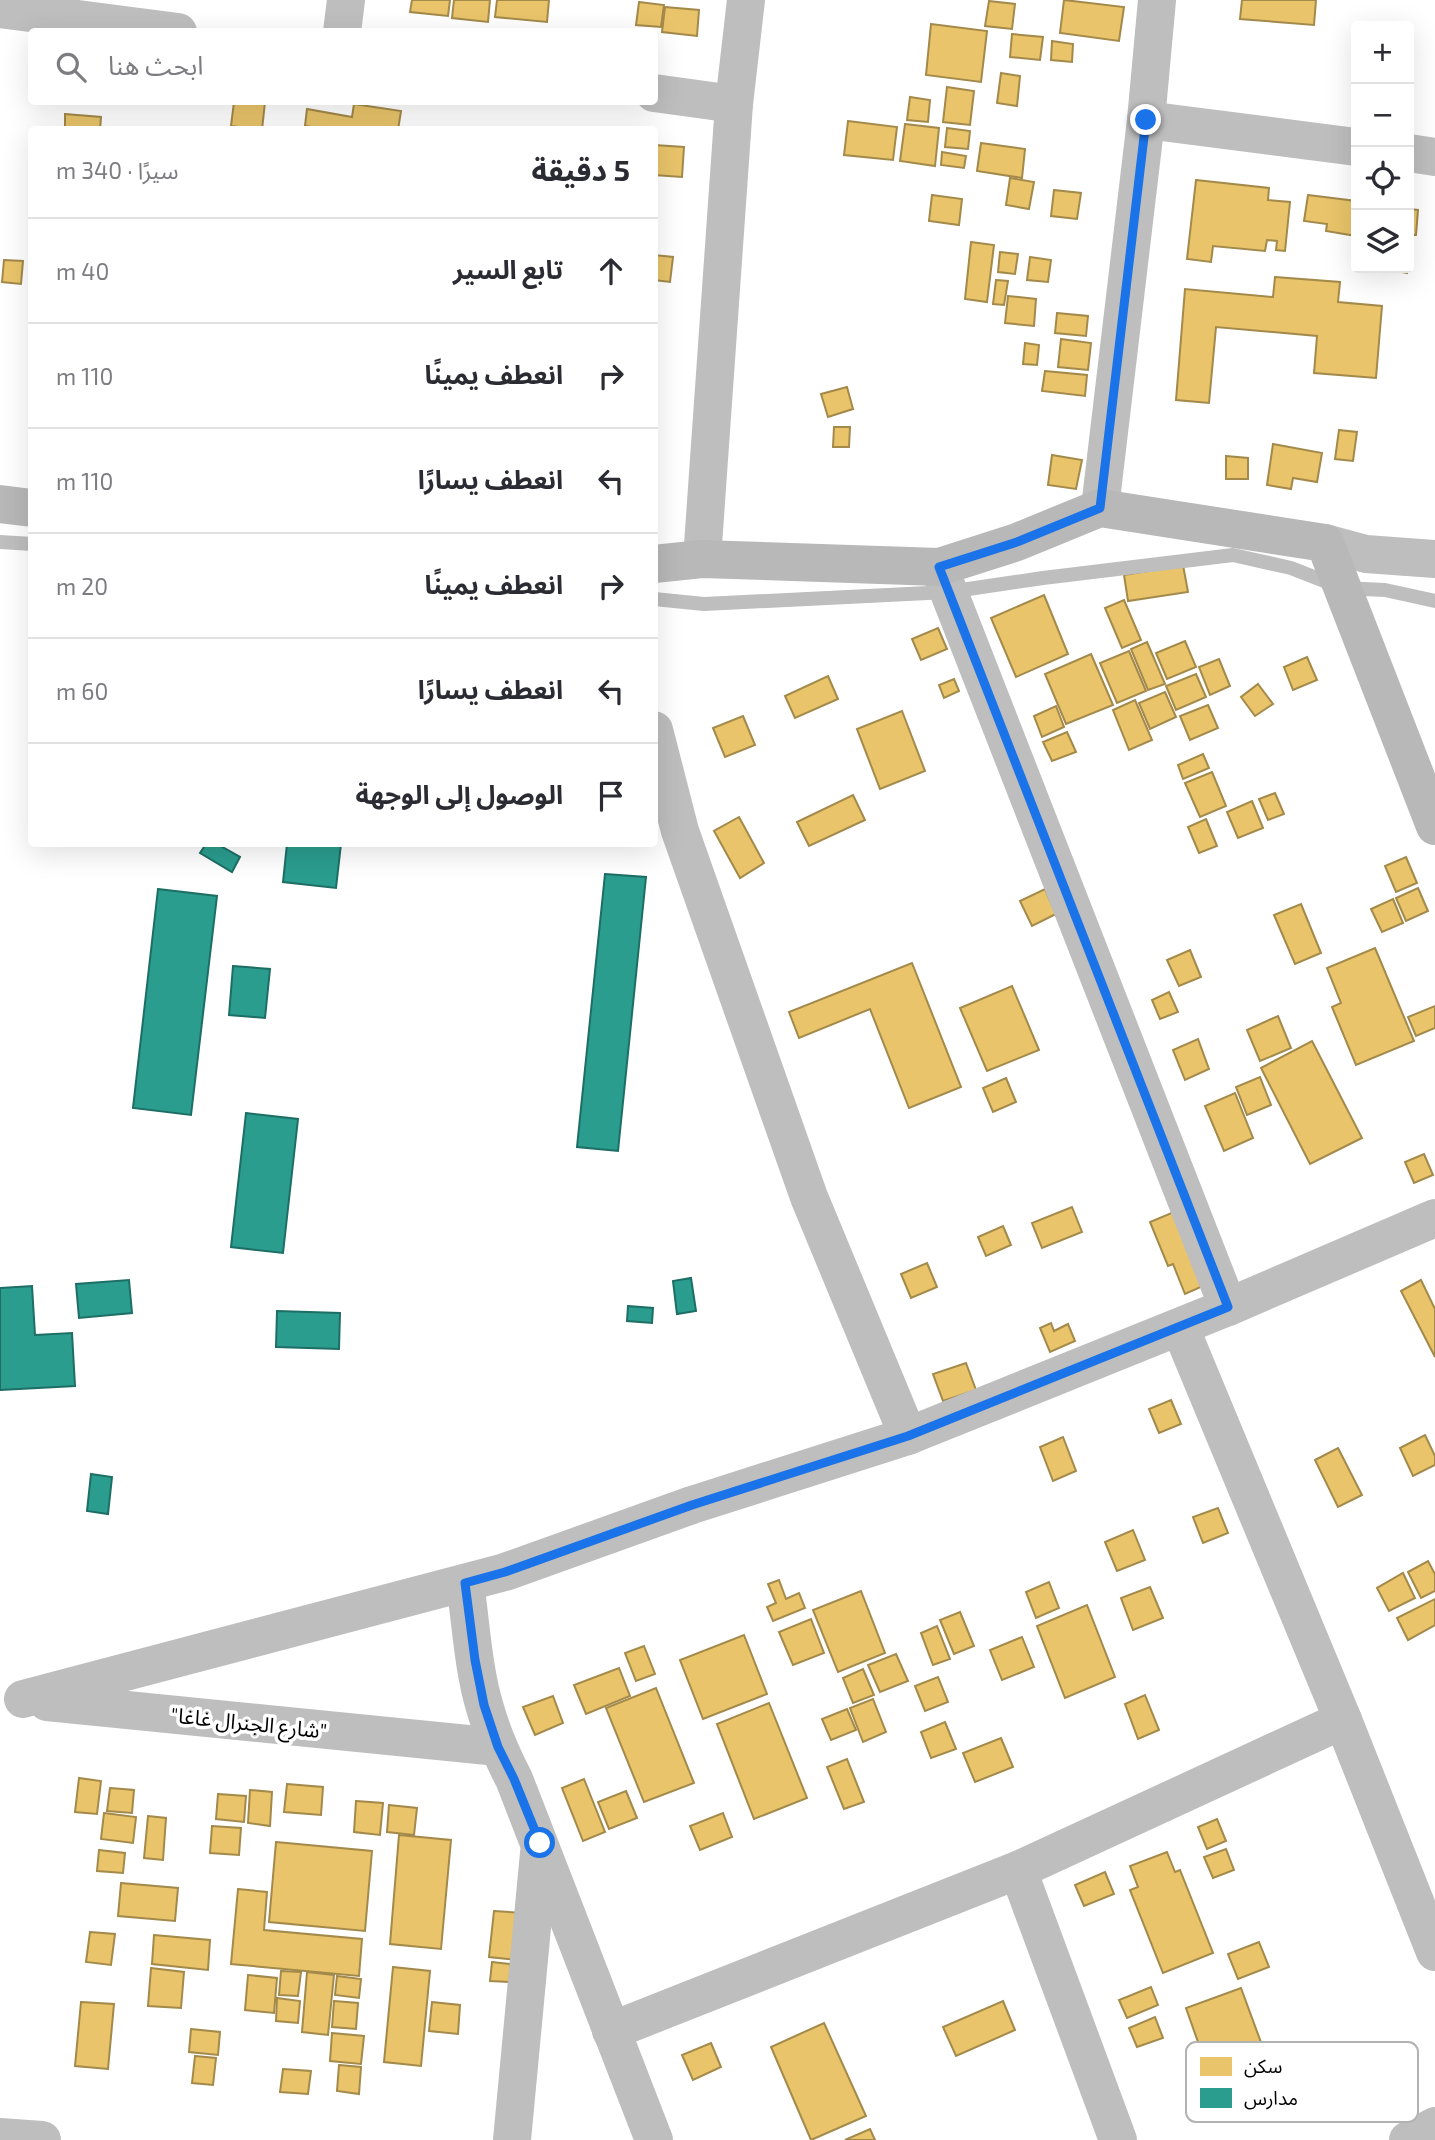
<!DOCTYPE html>
<html lang="ar">
<meta charset="utf-8">
<style>
:root{--surface:#fff;--page:#f2f2f3;--text:#2b2b33;--muted:#7c7c81;--line:#e1e1e2}
body{margin:0;font-family:"Exo 2","Noto Sans Arabic",sans-serif;background:var(--page);color:var(--text);direction:rtl}
.controls{position:absolute;right:21px;top:21px;display:grid;overflow:hidden;border-radius:7px;box-shadow:0 7px 28px #0002}
.controls button{width:63px;height:63px;display:grid;place-items:center;padding:0;border:0;border-bottom:2px solid var(--line);background:var(--surface);color:var(--text);font:35px sans-serif}
.stop{position:absolute;width:21px;height:21px;margin:-16px;border:5px solid #1a73e8;border-radius:50%;background:#fff}
.stop.end{background:#1a73e8;border-color:#fff;box-shadow:0 2px 7px #0008}
.list{margin:0;padding:0;list-style:none}
h2{display:flex;justify-content:space-between;align-items:center;height:91px;margin:0;padding:0 28px;font-size:30px}
h2 small{font-size:23px;font-weight:400;color:var(--muted)}
.list li{display:grid;grid-template-columns:46px 1fr auto;gap:21px;align-items:center;box-sizing:border-box;height:105px;padding:0 28px;border-top:2px solid var(--line)}
.list b{display:block;font-size:26px;white-space:nowrap}
.list em{font-size:23px;font-style:normal;color:var(--muted)}
.icon{flex:none;width:38px;height:38px;fill:none;stroke:currentColor;stroke-width:2;stroke-linecap:round;stroke-linejoin:round}
.map{position:relative;flex:none;width:1435px;height:2140px;overflow:hidden;direction:ltr}
.search{position:absolute;background:var(--surface);box-shadow:0 7px 28px #0002;left:28px;top:28px;width:630px;height:77px;display:flex;align-items:center;gap:18px;box-sizing:border-box;padding:0 24px;border-radius:7px;color:var(--muted);font-size:26px}
.panel{position:absolute;background:var(--surface);box-shadow:0 7px 28px #0002;left:28px;top:126px;width:630px;height:721px;border-radius:7px;direction:rtl}
.map>svg:first-child{display:block}
.homes{fill:#e9c46a;stroke:#a3894a;stroke-width:2}
.schools{fill:#2a9d8f;stroke:#1d6e64;stroke-width:2}
.lines{fill:none;stroke-linecap:round;stroke-linejoin:round}
.stream{stroke:#bebebe;stroke-width:14}
.minor{stroke:#bebebe;stroke-width:38}
.tertiary{stroke:#bebebe;stroke-width:38}
.secondary{stroke:#b8b8b8;stroke-width:38}
.route{stroke:#1a73e8;stroke-width:9}
.labels{text-anchor:middle;dominant-baseline:central;stroke-width:7;stroke-linejoin:round;paint-order:stroke}
.street-label{font-size:21px;fill:#000;stroke:#fff}
.key{fill:#fff;stroke:#b2b2b2;stroke-width:2}
.key-label{font-size:19px;fill:#000}
</style>
<div class="map">
<svg width="1435" height="2140" viewBox="0 0 1435 2140">
<rect width="100%" height="100%" fill="#fff"/>
<!-- homes -->
<g class="homes">
<polygon points="412,0 450,0 448,16 410,12"/>
<polygon points="454,0 490,0 488,22 452,18"/>
<polygon points="497,0 549,0 547,22 495,17"/>
<polygon points="1064,0 1124,7 1119,41 1060,33"/>
<polygon points="1242,0 1316,0 1314,25 1240,19"/>
<polygon points="989,1 1015,4 1012,29 985,26"/>
<polygon points="639,2 664,5 661,27 636,25"/>
<polygon points="665,7 699,10 697,36 662,32"/>
<polygon points="931,24 987,31 981,82 926,75"/>
<polygon points="1012,34 1043,37 1040,60 1010,57"/>
<polygon points="1052,41 1073,44 1072,62 1051,60"/>
<polygon points="1001,73 1020,76 1017,106 997,103"/>
<polygon points="947,87 974,91 970,125 943,122"/>
<polygon points="910,97 930,100 928,122 907,120"/>
<polygon points="234,102 265,102 262,130 231,126"/>
<polygon points="354,104 401,111 398,130 331,130 305,126 307,109 352,117"/>
<polygon points="65,114 101,117 100,130 65,130"/>
<polygon points="848,121 897,127 893,160 844,155"/>
<polygon points="905,124 939,128 935,166 900,161"/>
<polygon points="947,128 970,131 968,149 945,147"/>
<polygon points="981,143 1025,149 1022,178 977,171"/>
<polygon points="654,145 684,147 682,177 654,175"/>
<polygon points="942,152 966,156 964,168 941,165"/>
<polygon points="1010,178 1034,182 1029,209 1006,205"/>
<polygon points="1196,180 1269,188 1268,200 1290,202 1285,251 1276,250 1277,241 1267,240 1265,251 1213,246 1211,262 1187,259"/>
<polygon points="1054,190 1081,193 1077,219 1051,216"/>
<polygon points="932,195 962,199 959,225 929,221"/>
<polygon points="1308,195 1356,201 1356,236 1326,231 1327,224 1304,221"/>
<polygon points="1409,209 1418,210 1416,235 1409,235"/>
<polygon points="971,242 994,245 987,302 965,299"/>
<polygon points="1000,252 1018,254 1015,274 998,272"/>
<polygon points="654,255 673,257 670,282 654,280"/>
<polygon points="1030,257 1051,260 1048,282 1027,280"/>
<polygon points="4,260 23,261 21,284 2,282"/>
<polygon points="1383,268 1408,268 1407,273"/>
<polygon points="1275,277 1340,282 1338,302 1382,306 1376,378 1314,373 1317,336 1216,327 1209,403 1176,400 1185,289 1273,297"/>
<polygon points="996,280 1008,281 1004,305 993,304"/>
<polygon points="1008,296 1036,299 1034,326 1005,323"/>
<polygon points="1057,313 1088,316 1086,336 1055,333"/>
<polygon points="1061,339 1091,343 1088,370 1058,367"/>
<polygon points="1025,343 1039,345 1037,365 1023,364"/>
<polygon points="1045,371 1087,375 1085,396 1042,391"/>
<polygon points="847,387 853,409 828,417 821,394"/>
<polygon points="834,427 850,427 849,447 833,447"/>
<polygon points="1339,430 1357,432 1353,461 1335,459"/>
<polygon points="1273,444 1322,453 1317,482 1293,478 1291,489 1267,485"/>
<polygon points="1052,455 1082,460 1076,489 1048,485"/>
<polygon points="1226,456 1248,458 1248,479 1226,479"/>
<polygon points="1183,565 1188,592 1128,601 1124,575"/>
<polygon points="1044,595 1068,654 1016,677 991,618"/>
<polygon points="1124,600 1141,640 1122,648 1105,608"/>
<polygon points="938,628 947,649 921,660 912,639"/>
<polygon points="1185,641 1196,667 1167,679 1156,653"/>
<polygon points="1147,642 1165,684 1148,690 1131,649"/>
<polygon points="1129,651 1146,691 1117,703 1100,663"/>
<polygon points="1091,654 1113,705 1066,724 1045,674"/>
<polygon points="1307,657 1317,680 1293,690 1284,667"/>
<polygon points="1219,659 1230,686 1210,695 1199,667"/>
<polygon points="1196,674 1206,697 1176,710 1166,686"/>
<polygon points="828,676 838,699 795,718 785,696"/>
<polygon points="954,679 959,691 944,698 939,685"/>
<polygon points="1258,684 1273,704 1255,716 1241,697"/>
<polygon points="1165,692 1176,717 1150,729 1139,703"/>
<polygon points="1135,700 1152,740 1129,750 1113,710"/>
<polygon points="1208,705 1218,728 1190,740 1180,716"/>
<polygon points="1056,706 1064,727 1042,737 1034,716"/>
<polygon points="902,711 925,771 880,789 857,729"/>
<polygon points="743,716 755,745 725,757 713,728"/>
<polygon points="1067,732 1076,752 1052,761 1043,742"/>
<polygon points="1203,754 1209,768 1183,779 1178,765"/>
<polygon points="1212,772 1226,806 1200,817 1185,783"/>
<polygon points="1275,793 1284,814 1268,820 1259,799"/>
<polygon points="853,795 865,820 809,846 797,822"/>
<polygon points="1252,801 1263,828 1238,838 1227,812"/>
<polygon points="739,817 764,863 740,878 714,831"/>
<polygon points="1206,819 1217,846 1199,853 1188,827"/>
<polygon points="1406,857 1417,883 1396,892 1385,866"/>
<polygon points="1418,888 1428,911 1406,921 1396,898"/>
<polygon points="1045,889 1056,914 1032,926 1020,901"/>
<polygon points="1393,899 1403,923 1382,932 1371,909"/>
<polygon points="1301,904 1321,953 1295,964 1274,915"/>
<polygon points="1375,948 1414,1041 1356,1065 1332,1007 1341,1003 1327,968"/>
<polygon points="1190,950 1201,977 1179,986 1167,960"/>
<polygon points="912,963 961,1087 909,1108 870,1009 799,1038 789,1012"/>
<polygon points="1012,986 1039,1050 987,1071 960,1008"/>
<polygon points="1169,992 1178,1012 1160,1019 1152,1000"/>
<polygon points="1435,1006 1435,1028 1416,1036 1408,1017"/>
<polygon points="1278,1016 1291,1048 1260,1061 1247,1030"/>
<polygon points="1198,1039 1209,1069 1185,1080 1173,1050"/>
<polygon points="1312,1041 1362,1138 1310,1164 1261,1068"/>
<polygon points="1260,1077 1271,1105 1247,1115 1236,1087"/>
<polygon points="1006,1078 1016,1102 993,1112 983,1088"/>
<polygon points="1235,1093 1253,1138 1224,1151 1205,1106"/>
<polygon points="1424,1154 1433,1175 1414,1183 1405,1162"/>
<polygon points="1072,1207 1082,1232 1042,1248 1032,1223"/>
<polygon points="1181,1209 1212,1282 1185,1294 1173,1264 1168,1266 1150,1222"/>
<polygon points="1003,1226 1011,1245 986,1256 978,1237"/>
<polygon points="927,1263 937,1287 911,1298 901,1274"/>
<polygon points="1421,1280 1435,1309 1435,1357 1401,1291"/>
<polygon points="1051,1323 1054,1331 1068,1324 1075,1341 1050,1352 1040,1328"/>
<polygon points="966,1363 976,1390 943,1401 933,1374"/>
<polygon points="1171,1400 1181,1424 1159,1433 1149,1409"/>
<polygon points="1425,1435 1435,1456 1435,1465 1413,1476 1400,1448"/>
<polygon points="1063,1437 1076,1471 1053,1481 1040,1447"/>
<polygon points="1338,1448 1362,1495 1338,1507 1315,1460"/>
<polygon points="1218,1508 1228,1533 1203,1543 1193,1517"/>
<polygon points="1133,1530 1145,1560 1117,1571 1105,1542"/>
<polygon points="1428,1561 1435,1574 1435,1591 1421,1598 1408,1572"/>
<polygon points="1403,1573 1415,1598 1389,1611 1377,1588"/>
<polygon points="779,1580 786,1599 799,1593 805,1608 773,1621 767,1607 776,1603 768,1584"/>
<polygon points="1049,1582 1059,1608 1036,1618 1026,1592"/>
<polygon points="1150,1587 1163,1618 1133,1630 1121,1598"/>
<polygon points="861,1591 885,1653 838,1672 813,1610"/>
<polygon points="1435,1599 1435,1625 1408,1640 1397,1618"/>
<polygon points="1087,1605 1115,1677 1065,1698 1037,1626"/>
<polygon points="960,1612 974,1646 954,1654 940,1620"/>
<polygon points="811,1619 824,1653 793,1665 779,1632"/>
<polygon points="937,1626 950,1659 933,1665 921,1633"/>
<polygon points="744,1635 767,1694 703,1719 680,1660"/>
<polygon points="1022,1637 1034,1667 1002,1680 990,1650"/>
<polygon points="644,1646 655,1674 636,1681 625,1653"/>
<polygon points="896,1654 908,1681 880,1692 868,1665"/>
<polygon points="619,1668 630,1696 586,1714 574,1685"/>
<polygon points="863,1669 874,1695 853,1703 843,1678"/>
<polygon points="938,1677 948,1702 925,1711 915,1686"/>
<polygon points="656,1688 694,1783 644,1802 606,1708"/>
<polygon points="1145,1695 1159,1730 1138,1739 1125,1704"/>
<polygon points="553,1696 563,1723 535,1735 523,1707"/>
<polygon points="873,1699 886,1732 863,1742 850,1708"/>
<polygon points="769,1703 807,1798 754,1819 717,1724"/>
<polygon points="847,1709 856,1730 831,1740 822,1719"/>
<polygon points="945,1722 956,1749 931,1758 921,1732"/>
<polygon points="1001,1738 1013,1767 975,1782 963,1753"/>
<polygon points="847,1759 864,1802 844,1809 827,1767"/>
<polygon points="79,1778 101,1781 97,1814 75,1812"/>
<polygon points="584,1779 605,1832 583,1841 562,1788"/>
<polygon points="287,1784 323,1787 321,1815 284,1812"/>
<polygon points="110,1788 134,1790 132,1813 107,1811"/>
<polygon points="250,1790 272,1792 270,1826 248,1823"/>
<polygon points="626,1791 637,1818 609,1829 598,1802"/>
<polygon points="218,1794 246,1796 244,1822 216,1819"/>
<polygon points="356,1801 383,1803 380,1835 354,1832"/>
<polygon points="389,1805 417,1808 414,1835 387,1832"/>
<polygon points="104,1813 136,1817 133,1843 101,1839"/>
<polygon points="723,1813 732,1837 700,1850 690,1826"/>
<polygon points="148,1816 166,1818 163,1860 144,1858"/>
<polygon points="1217,1819 1226,1841 1207,1849 1198,1827"/>
<polygon points="212,1826 241,1828 239,1855 210,1853"/>
<polygon points="399,1835 451,1840 441,1949 390,1944"/>
<polygon points="276,1842 372,1851 365,1931 269,1922"/>
<polygon points="1226,1849 1234,1870 1213,1878 1204,1857"/>
<polygon points="99,1850 125,1853 123,1873 97,1871"/>
<polygon points="1167,1852 1175,1872 1180,1870 1213,1953 1163,1973 1130,1890 1138,1887 1130,1866"/>
<polygon points="1105,1872 1114,1894 1084,1906 1075,1885"/>
<polygon points="121,1883 178,1888 175,1921 118,1916"/>
<polygon points="238,1889 267,1892 264,1930 362,1939 359,1976 231,1964"/>
<polygon points="494,1911 523,1913 518,1960 489,1957"/>
<polygon points="90,1932 115,1934 111,1965 86,1962"/>
<polygon points="154,1935 210,1940 208,1970 152,1964"/>
<polygon points="1259,1942 1269,1967 1238,1979 1228,1954"/>
<polygon points="492,1962 511,1964 509,1982 490,1981"/>
<polygon points="393,1967 430,1971 421,2066 384,2062"/>
<polygon points="151,1968 184,1972 181,2008 148,2006"/>
<polygon points="281,1971 301,1972 298,1996 279,1995"/>
<polygon points="307,1972 334,1975 328,2035 302,2032"/>
<polygon points="248,1975 277,1978 274,2013 245,2010"/>
<polygon points="337,1976 361,1979 359,1998 335,1995"/>
<polygon points="1151,1987 1158,2005 1127,2018 1119,2000"/>
<polygon points="1241,1988 1266,2056 1210,2076 1186,2008"/>
<polygon points="277,1998 300,2001 298,2023 276,2021"/>
<polygon points="334,2001 358,2003 356,2029 332,2027"/>
<polygon points="1003,2001 1015,2030 956,2056 943,2027"/>
<polygon points="81,2002 114,2004 108,2069 75,2066"/>
<polygon points="432,2002 460,2005 458,2034 429,2031"/>
<polygon points="1155,2017 1163,2038 1137,2047 1129,2028"/>
<polygon points="824,2023 866,2116 811,2140 771,2047"/>
<polygon points="191,2029 220,2032 218,2055 189,2052"/>
<polygon points="332,2033 364,2036 361,2064 330,2061"/>
<polygon points="711,2043 721,2067 693,2080 682,2055"/>
<polygon points="195,2056 216,2058 213,2085 192,2083"/>
<polygon points="339,2065 361,2067 359,2094 337,2091"/>
<polygon points="283,2069 311,2071 308,2094 280,2092"/>
<polygon points="870,2129 875,2140 845,2140"/>
</g>
<!-- schools -->
<g class="schools">
<polygon points="206,844 217,844 240,857 232,872 200,853"/>
<polygon points="287,844 341,844 336,888 283,882"/>
<polygon points="605,874 646,877 618,1151 577,1147"/>
<polygon points="158,889 217,896 191,1115 133,1108"/>
<polygon points="233,966 270,969 265,1018 229,1015"/>
<polygon points="246,1113 298,1119 283,1253 231,1247"/>
<polygon points="691,1278 696,1311 677,1314 673,1281"/>
<polygon points="129,1280 132,1313 79,1318 76,1284"/>
<polygon points="32,1286 35,1335 72,1333 75,1386 0,1390 0,1288"/>
<polygon points="628,1306 653,1308 652,1323 627,1321"/>
<polygon points="277,1311 340,1313 339,1349 276,1347"/>
<polygon points="91,1474 112,1477 108,1514 87,1511"/>
</g>
<g class="lines">
<!-- stream -->
<g class="stream">
<polyline points="0,542 32,544"/>
<polyline points="654,599 704,604 948,592 1043,578 1233,555 1291,568 1342,588 1385,590 1435,601"/>
</g>
<!-- minor -->
<g class="minor">
<polyline points="0,9 178,32"/>
<polyline points="342,32 346,0"/>
<polyline points="654,93 734,104"/>
<polyline points="1146,120 1356,147"/>
<polyline points="1409,153 1435,157"/>
<polyline points="1100,508 1146,120 1157,0"/>
<polyline points="1325,543 1366,554 1435,559"/>
<polyline points="702,559 734,104 746,0"/>
<polyline points="939,567 1228,1307"/>
<polyline points="654,730 680,831 809,1197 908,1436"/>
<polyline points="1180,1327 1343,1720 1435,1952"/>
<path d="M 465,1583 C 471,1624 473,1668 485,1708 C 492,1733 502,1756 514,1779 L 654,2140"/>
<polyline points="1018,1870 1118,2140"/>
<polyline points="611,2031 1018,1870 1343,1720"/>
<polyline points="0,2137 42,2140"/>
<polyline points="512,2140 539,1853"/>
<polyline points="1408,2140 1435,2126"/>
</g>
<!-- tertiary -->
<g class="tertiary">
<polyline points="23,1699 505,1572 692,1505 908,1436 1228,1307 1435,1218"/>
<polyline points="47,1702 498,1747"/>
</g>
<!-- secondary -->
<g class="secondary">
<polyline points="0,504 32,508"/>
<polyline points="654,564 702,559 939,567 1017,542 1100,508 1325,543 1435,826"/>
</g>
</g>
<g class="lines">
<!-- route -->
<polyline class="route" points="540,1843 514,1779 498,1747 484,1705 475,1660 465,1583 505,1572 692,1505 908,1436 1228,1307 939,567 1017,542 1100,508 1146,120"/>
</g>
<g class="labels">
<!-- street labels -->
<g class="street-label">
<text transform="translate(249 1722) rotate(6)">"شارع الجنرال غاغا"</text>
</g>
</g>
<!-- legend -->
<rect x="1186" y="2042" width="232" height="80" rx="10" class="key"/>
<rect x="1200" y="2057" width="32" height="19" fill="#e9c46a"/>
<rect x="1200" y="2088" width="32" height="20" fill="#2a9d8f"/>
<g class="key-label">
<text x="1244" y="2073">سكن</text>
<text x="1244" y="2105">مدارس</text>
</g>
</svg>
<div class="controls">
<button>+</button>
<button>−</button>
<button><svg class="icon" aria-label="locate" viewBox="0 0 24 24"><circle cx="12" cy="12" r="6"/><path d="M12 2v4M12 18v4M2 12h4M18 12h4"/></svg></button>
<button><svg class="icon" aria-label="layers" viewBox="0 0 24 24"><path d="M12 4l9 5-9 5-9-5zM3 14l9 5 9-5"/></svg></button>
</div>
<div class="stop" style="left:540px;top:1843px"></div>
<div class="stop end" style="left:1146px;top:120px"></div>
<div class="search"><svg class="icon" aria-label="search" viewBox="0 0 24 24"><circle cx="10" cy="10" r="6"/><path d="M15 15l6 6"/></svg>ابحث هنا</div>
<section class="panel">
<h2>5 دقيقة<small>سيرًا · 340 m</small></h2>
<ul class="list">
<li><svg class="icon" aria-label="ahead" viewBox="0 0 24 24"><path d="M12 20V5M6 11l6-6 6 6"/></svg><div><b>تابع السير</b></div><em>40 m</em></li>
<li><svg class="icon" aria-label="right" viewBox="0 0 24 24"><path d="M7 20v-9h11M14 6l5 5-5 5"/></svg><div><b>انعطف يمينًا</b></div><em>110 m</em></li>
<li><svg class="icon" aria-label="left" viewBox="0 0 24 24"><path d="M17 20v-9H6M10 6l-5 5 5 5"/></svg><div><b>انعطف يسارًا</b></div><em>110 m</em></li>
<li><svg class="icon" aria-label="right" viewBox="0 0 24 24"><path d="M7 20v-9h11M14 6l5 5-5 5"/></svg><div><b>انعطف يمينًا</b></div><em>20 m</em></li>
<li><svg class="icon" aria-label="left" viewBox="0 0 24 24"><path d="M17 20v-9H6M10 6l-5 5 5 5"/></svg><div><b>انعطف يسارًا</b></div><em>60 m</em></li>
<li><svg class="icon" aria-label="arrive" viewBox="0 0 24 24"><path d="M6 21V4h12l-3 4 3 4H6"/></svg><div><b>الوصول إلى الوجهة</b></div></li>
</ul>
</section>
</div>
